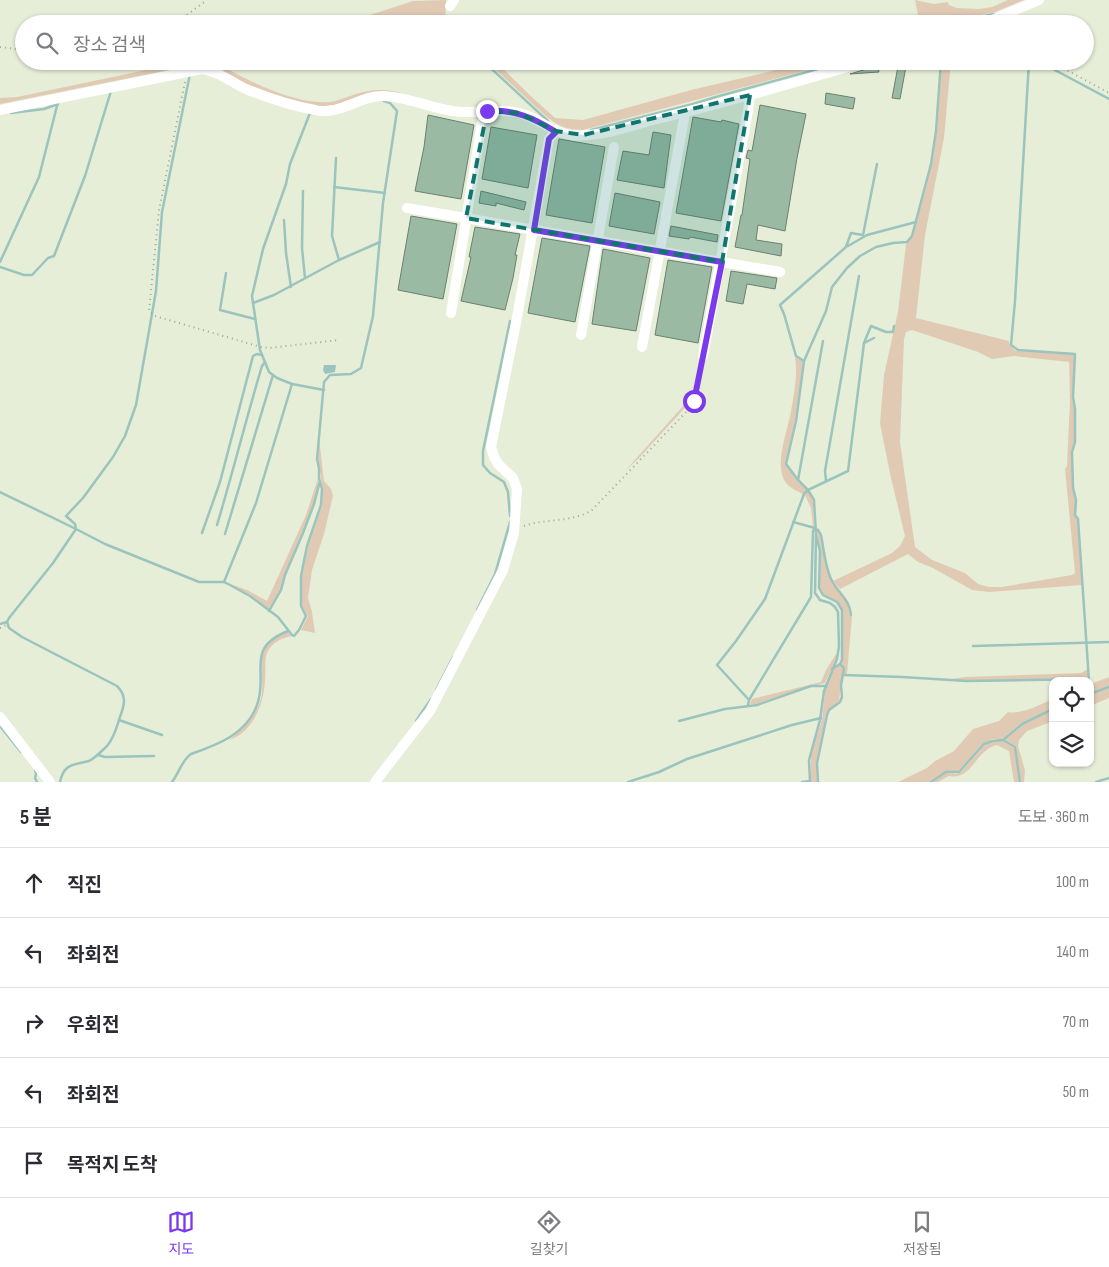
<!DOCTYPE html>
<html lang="ko">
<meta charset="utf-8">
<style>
:root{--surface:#fff;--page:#f7f7f7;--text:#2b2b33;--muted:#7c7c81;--line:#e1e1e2;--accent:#7c3aed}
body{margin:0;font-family:"Sofia Sans Condensed","Noto Sans KR",sans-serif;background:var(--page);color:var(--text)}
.controls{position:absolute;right:15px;bottom:15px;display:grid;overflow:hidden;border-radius:10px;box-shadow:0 1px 4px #0004}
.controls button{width:45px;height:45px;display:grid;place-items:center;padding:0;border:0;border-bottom:1px solid var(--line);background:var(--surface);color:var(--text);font:25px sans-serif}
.stop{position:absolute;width:15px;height:15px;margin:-11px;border:4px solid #7c3aed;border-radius:50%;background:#fff}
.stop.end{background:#7c3aed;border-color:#fff;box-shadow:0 1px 5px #0008}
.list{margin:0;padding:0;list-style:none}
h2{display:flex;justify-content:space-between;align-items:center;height:65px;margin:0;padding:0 20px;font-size:21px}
h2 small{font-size:16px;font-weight:400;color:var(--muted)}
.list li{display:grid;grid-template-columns:32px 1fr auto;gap:15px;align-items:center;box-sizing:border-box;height:70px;padding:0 20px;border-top:1px solid var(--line)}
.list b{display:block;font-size:19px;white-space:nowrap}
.list em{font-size:16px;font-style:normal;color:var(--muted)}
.icon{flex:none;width:28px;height:28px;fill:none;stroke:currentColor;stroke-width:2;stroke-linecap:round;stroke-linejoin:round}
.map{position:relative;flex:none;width:1109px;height:782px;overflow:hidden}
.search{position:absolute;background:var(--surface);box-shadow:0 1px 4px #0004;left:15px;right:15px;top:15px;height:55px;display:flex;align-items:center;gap:12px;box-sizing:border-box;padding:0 18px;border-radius:28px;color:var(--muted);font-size:19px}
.sheet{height:415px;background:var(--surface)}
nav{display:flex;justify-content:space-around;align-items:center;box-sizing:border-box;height:70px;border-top:1px solid var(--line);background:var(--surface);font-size:14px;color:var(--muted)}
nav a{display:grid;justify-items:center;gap:2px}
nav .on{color:var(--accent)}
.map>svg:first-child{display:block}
.green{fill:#e1cab4;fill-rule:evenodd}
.water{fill:#9ac4bd}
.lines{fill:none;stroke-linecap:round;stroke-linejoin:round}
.stream{stroke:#9ac4bd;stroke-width:2.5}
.building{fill:#9abaa3;stroke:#6c7f71}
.path{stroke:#a1a796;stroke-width:2;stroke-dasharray:1 4;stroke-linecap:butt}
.minor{stroke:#fff;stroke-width:10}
.route{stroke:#7c3aed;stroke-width:6}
.marked{fill:#0f766e;fill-opacity:0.2;stroke:#0f766e;stroke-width:4;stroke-dasharray:10 6;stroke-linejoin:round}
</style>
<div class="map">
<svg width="1109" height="782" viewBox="0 0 1109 782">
<rect width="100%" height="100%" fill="#e6eed8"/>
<!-- green -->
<g class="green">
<polygon points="446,0 445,24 429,24 419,19 401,18 377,24 342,24 413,1"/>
<polygon points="915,0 934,4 948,2 949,5 957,8 979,9 992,7 1008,0 1024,0 995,12 984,14 962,24 916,24 919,20"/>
<polygon points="190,61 214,61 0,104 0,98 17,97 151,69 152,65 175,65"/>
<path d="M 486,61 L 495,61 L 534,99 L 555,118 L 583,120 L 691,90 L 772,71 L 802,61 L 842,61 L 583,130 C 569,130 560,127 548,118 Z"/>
<path d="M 942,61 L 951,61 L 944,138 L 925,235 L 916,318 L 1009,341 L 1010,346 L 1016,351 L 1075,354 L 1072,397 L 1074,408 L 1074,442 L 1072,452 L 1072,488 L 1075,500 L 1075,514 L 1077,520 L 1082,585 L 990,592 L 972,590 L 933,568 L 918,562 L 908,554 L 840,589 L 833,581 L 892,553 L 900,546 L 905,536 L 891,478 L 880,424 L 884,375 L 898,312 L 906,244 L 913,236 L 932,164 L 937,131 ZM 912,330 L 978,352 L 992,359 L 1014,356 L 1069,362 L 1070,400 L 1067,466 L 1065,469 L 1075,573 L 1072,575 L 1002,587 L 989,587 L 978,584 L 965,573 L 932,560 L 915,547 L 900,442 L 904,339 L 906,332 Z"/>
<path d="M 218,64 C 247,80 295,105 329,102 C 335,102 341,99 347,97 C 370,89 387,87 410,96 L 317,107 L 288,101 L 252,88 L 206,66 Z"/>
<path d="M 795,357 L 803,361 L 795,420 L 785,464 L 797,481 L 807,490 L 803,494 C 799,492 793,489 789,486 C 771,470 788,431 791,411 C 794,394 798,374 795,357 Z"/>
<polygon points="692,396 692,400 639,458 625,471"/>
<polygon points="319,438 324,481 331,489 333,496 324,534 312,570 308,598 312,612 315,633 301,630 308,616 302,606 302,576 308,547 322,506 323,490 318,459"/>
<path d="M 318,478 C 318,503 304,527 295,549 C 287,570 282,592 269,610 L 251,595 L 225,582 L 247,590 L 267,601 L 306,515 Z"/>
<polygon points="808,491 813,501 814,527 813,527 811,508 805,495"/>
<path d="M 816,530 C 825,536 824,560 827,571 C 833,588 849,597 850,616 L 852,616 L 847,674 L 843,674 L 845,667 L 841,663 L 843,654 L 843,613 L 838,602 L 823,594 L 819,587 L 821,550 L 816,536 Z"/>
<path d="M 288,632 L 291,636 C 282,638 271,643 267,653 C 264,661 266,671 265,680 C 264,703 254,731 230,740 C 240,730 252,720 258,707 C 272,676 243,649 288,632 Z"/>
<polygon points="836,654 837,657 825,683 801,689 756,704 750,704 752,699 821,682 826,670"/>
<polygon points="837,666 840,666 843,669 839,701 828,710 826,714 816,763 817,782 811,782 811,753 822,720 825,691 832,671"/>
<polygon points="1088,669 1088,678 968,681 951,679 965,677 1081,673"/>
<polygon points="1109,677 1109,686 1093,692 1091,684"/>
<polygon points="1109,688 1109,698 1090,706 1090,695"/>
<path d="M 1053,699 L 1053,708 L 1021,723 L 1002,739 L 992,739 L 984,743 L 958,771 L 946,771 L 930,782 L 898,782 L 927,768 L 935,761 L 954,751 L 973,729 L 999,721 L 1008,712 C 1022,715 1040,704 1053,699 Z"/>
<polygon points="1053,710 1053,721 1027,731 1019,740 1018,746 1025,770 1024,782 1021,782 1016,746 1004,739 1022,725"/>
<path d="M 993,741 L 1002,741 L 1014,748 L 1020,782 L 1014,782 L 1009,751 L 997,745 C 976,749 972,781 949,776 L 938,782 L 933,782 L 946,773 L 957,774 L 962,771 L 985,745 Z"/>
</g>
<!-- water -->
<polygon class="water" points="324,365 336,365 335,372 325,374 323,370"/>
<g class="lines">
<!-- stream -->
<g class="stream">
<path d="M 388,24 C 400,21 411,19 423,24"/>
<polyline points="968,24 984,16 994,14"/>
<polyline points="483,61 548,121"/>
<polyline points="1029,61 1015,301 1011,345 1018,350 1075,354 1073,397 1075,409 1075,442 1072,452 1073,488 1076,500 1075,515 1078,519 1089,681"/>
<polyline points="1038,61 1109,99"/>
<polyline points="203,65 222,61"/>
<polyline points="190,74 162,212 156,291 136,405 125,436 113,457 83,498 66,516 75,524 76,529 105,544 199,582 224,582 230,585 250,596 278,617 292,635 294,636 299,630 306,616 301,606 301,576 307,546 321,505 322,489 319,478 319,468 317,459 324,382 330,375 351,374 361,368 373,316 383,203 397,111 390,103 384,101"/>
<polyline points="11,113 44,109 58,104"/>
<polyline points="311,113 310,113 290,164 286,184 263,249 252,296 260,350 269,372 277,378 292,384 324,390"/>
<polyline points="591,130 693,104 719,96 847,61"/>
<polyline points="336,158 332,236 339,260"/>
<polyline points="334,187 385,193"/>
<polyline points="303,191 302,248 305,278"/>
<polyline points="284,220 286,253 291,287"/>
<polyline points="848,246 867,235 916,222"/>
<polyline points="0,262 39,177 58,102"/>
<polyline points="0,267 24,275 32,275 48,258 54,256 85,176 111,91"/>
<polyline points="226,273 220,310 255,319"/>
<polyline points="253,303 274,295 339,260 380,242"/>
<polyline points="510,321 483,451 483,465 490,473 504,482 508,492 510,516"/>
<polyline points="864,343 874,338"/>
<polyline points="804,361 796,356 784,314 780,305 846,247 851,233 863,235 877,164"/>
<polyline points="798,480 823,341"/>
<polyline points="826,481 825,471 859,276"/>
<path d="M 0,492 L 76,529 L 53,563 L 9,618 L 7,622 L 9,628 L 22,637 L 117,686 C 126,695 125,703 121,714 C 117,725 115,737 107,746 C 102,751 95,758 89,761 C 74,765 64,763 60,782"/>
<polyline points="793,522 815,528"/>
<path d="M 217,525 C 233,472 246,419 262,366 L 265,362"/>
<polyline points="202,533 220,482 253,356 257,354 262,355"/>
<polyline points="225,534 273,375"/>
<polyline points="816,536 820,551 819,588 823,595 837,602 842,610 842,660 840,664 832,669"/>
<polyline points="224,582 256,503 292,384"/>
<polyline points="477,610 495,574 510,522"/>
<polyline points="269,611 281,590 285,575 303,533 314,504 320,481"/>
<polyline points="0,624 7,622"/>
<polyline points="973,646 1109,642"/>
<polyline points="843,675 902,677 967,681 1088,679"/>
<polyline points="1090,686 1092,693"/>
<polyline points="436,690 453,657"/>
<polyline points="1090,694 1109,687"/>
<polyline points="749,700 717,665 736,641 765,599 804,494 808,490 848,471 864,343 871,326 886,332 893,332 894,326"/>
<path d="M 748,705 L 749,700 L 811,597 L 813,531 L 815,529 L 818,530 L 821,535 C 824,550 825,568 832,581 C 839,594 850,600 851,615"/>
<polyline points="119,720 162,735"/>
<polyline points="416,721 431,699"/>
<polyline points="679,721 725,709 757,705 811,686 826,686"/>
<polyline points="0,726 21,752"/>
<polyline points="1003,740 1015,747 1020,782"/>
<polyline points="98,755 105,757 154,756"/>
<polyline points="35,770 36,774 35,778 37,782"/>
<path d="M 172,782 C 179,773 182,760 191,754 C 217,745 247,734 257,705 C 269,673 244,648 288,631"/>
<polyline points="628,782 659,772 687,759 792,725 821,718"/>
<polyline points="802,782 810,781"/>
<polyline points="810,782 809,760 820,720 824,691 837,659 839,646 838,612 835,607 830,603 820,600 815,593 816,534 814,500 808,490 798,480 786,464 796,421 804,361 826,311 832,287 847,268 860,256 876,247 893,243 907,242 912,236 931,164 936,131 941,61"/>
<polyline points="818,782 817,763 827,715 829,710 840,702 842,697 841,685 844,668 840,664"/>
<polyline points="931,782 946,772 959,772 984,744 992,741 1003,740 1022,724 1053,709"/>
<polyline points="1096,782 1109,778"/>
</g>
</g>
<!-- building -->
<g class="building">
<polygon points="899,61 907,61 900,99 892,98"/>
<polygon points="877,63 879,72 850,74 870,68"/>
<polygon points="826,93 855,98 853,109 825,104"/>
<polygon points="760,105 806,114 797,158 785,231 758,225 756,240 782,244 781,256 735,247 741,215 742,215 750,159 746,158 748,150 752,151"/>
<polygon points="428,115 474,125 461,199 415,191 424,147"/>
<polygon points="693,117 721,122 722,120 739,124 721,221 676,213"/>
<polygon points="491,127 537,135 528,188 482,179"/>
<polygon points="653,132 671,135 664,188 617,180 623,151 649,155"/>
<polygon points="559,139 605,147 592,223 546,215"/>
<polygon points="481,191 526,202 524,210 496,203 496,206 479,203"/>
<polygon points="615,193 660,202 654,234 609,226"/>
<polygon points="411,216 457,224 443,299 398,290"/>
<polygon points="671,226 718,235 717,242 690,237 689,239 669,236"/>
<polygon points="475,227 520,234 515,255 517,255 513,278 505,310 461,301 471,257 469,257"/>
<polygon points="542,238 590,246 575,322 528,313"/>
<polygon points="603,249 650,258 636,331 592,324"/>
<polygon points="668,260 712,267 698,343 655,335"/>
<polygon points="731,271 777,278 775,289 747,284 743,304 726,301"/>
</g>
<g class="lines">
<!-- path -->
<g class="path">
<polyline points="175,24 207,0"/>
<polyline points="0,47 24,50"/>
<polyline points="1050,61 1109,93"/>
<polyline points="185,82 159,210 149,311 155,316 261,347 269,348 339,340"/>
<path d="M 524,526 C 546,518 572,523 592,510 L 690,408 L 694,401 L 702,364"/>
<polyline points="0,628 6,625"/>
</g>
<!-- minor -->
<g class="minor">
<polyline points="450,6 454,0"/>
<polyline points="982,24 1039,0"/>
<path d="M 0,110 L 202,69 C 218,71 231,82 246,89 C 268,98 292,106 315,110 C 340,116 360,95 384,96 C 411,97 436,111 462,112 C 481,113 500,108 519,113 C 537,117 552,133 571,135 C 598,138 627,127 653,120 C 725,103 797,82 868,61"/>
<polyline points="407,208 780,272"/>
<polyline points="451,313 482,122 487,111"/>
<polyline points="581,335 614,147"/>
<polyline points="642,347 685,113"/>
<polyline points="703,356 748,111 750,95"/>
<polyline points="0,717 50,782"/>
<polyline points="375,782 430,711 503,570 514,533 517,489 513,478 499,465 494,457 491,447 516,323 549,139 556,131"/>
</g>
</g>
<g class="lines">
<!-- route -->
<path class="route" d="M 487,111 C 514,109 534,118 556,132 L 549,139 L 534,230 L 722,262 L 694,401"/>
</g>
<!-- marked area -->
<path class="marked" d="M 750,95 L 722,262 L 466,218 L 487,111 L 519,113 L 556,131 L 583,135 Z"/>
</svg>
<div class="controls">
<button><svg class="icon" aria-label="locate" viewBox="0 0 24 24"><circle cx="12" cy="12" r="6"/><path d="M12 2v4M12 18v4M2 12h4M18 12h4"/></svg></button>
<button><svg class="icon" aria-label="layers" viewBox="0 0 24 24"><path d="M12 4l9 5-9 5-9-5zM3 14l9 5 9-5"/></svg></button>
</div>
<div class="stop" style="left:694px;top:401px"></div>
<div class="stop end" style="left:487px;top:111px"></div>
<div class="search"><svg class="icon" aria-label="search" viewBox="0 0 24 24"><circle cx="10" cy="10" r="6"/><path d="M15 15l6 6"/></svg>장소 검색</div>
</div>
<section class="sheet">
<h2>5 분<small>도보 · 360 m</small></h2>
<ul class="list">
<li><svg class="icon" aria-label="ahead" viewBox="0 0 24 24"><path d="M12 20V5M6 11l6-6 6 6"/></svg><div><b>직진</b></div><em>100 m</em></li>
<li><svg class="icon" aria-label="left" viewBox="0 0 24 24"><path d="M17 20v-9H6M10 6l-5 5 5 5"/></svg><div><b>좌회전</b></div><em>140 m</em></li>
<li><svg class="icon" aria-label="right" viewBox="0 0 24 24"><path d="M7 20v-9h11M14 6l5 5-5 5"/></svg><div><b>우회전</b></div><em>70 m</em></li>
<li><svg class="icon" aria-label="left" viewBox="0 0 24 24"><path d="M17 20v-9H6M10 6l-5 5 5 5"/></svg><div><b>좌회전</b></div><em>50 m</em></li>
<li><svg class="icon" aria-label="arrive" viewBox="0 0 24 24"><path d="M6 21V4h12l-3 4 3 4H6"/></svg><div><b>목적지 도착</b></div></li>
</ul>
</section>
<nav>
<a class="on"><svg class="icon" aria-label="map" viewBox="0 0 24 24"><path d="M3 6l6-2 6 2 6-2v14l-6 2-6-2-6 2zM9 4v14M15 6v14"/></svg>지도</a>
<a><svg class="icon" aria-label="directions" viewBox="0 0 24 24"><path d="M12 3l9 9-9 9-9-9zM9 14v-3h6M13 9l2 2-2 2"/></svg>길찾기</a>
<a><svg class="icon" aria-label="saved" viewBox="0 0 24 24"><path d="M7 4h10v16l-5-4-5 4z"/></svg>저장됨</a>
</nav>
